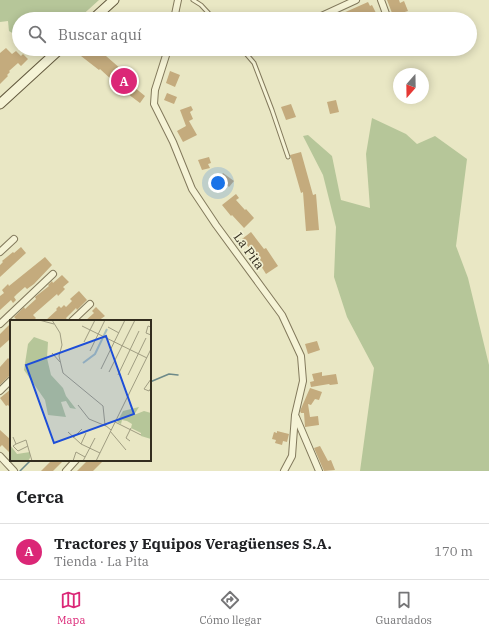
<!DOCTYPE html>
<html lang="es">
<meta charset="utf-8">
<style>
:root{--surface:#fff;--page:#f6f6f6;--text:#202124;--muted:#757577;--line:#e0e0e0;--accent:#db2777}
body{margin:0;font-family:"IBM Plex Serif",serif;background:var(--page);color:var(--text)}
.compass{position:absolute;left:393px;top:68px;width:36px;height:36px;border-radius:50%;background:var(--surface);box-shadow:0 2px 10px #0003;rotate:200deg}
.you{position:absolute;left:218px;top:183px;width:14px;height:14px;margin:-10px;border:3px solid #fff;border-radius:50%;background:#1a73e8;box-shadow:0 0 0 6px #1a73e833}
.badge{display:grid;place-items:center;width:26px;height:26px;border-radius:50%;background:var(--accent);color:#fff;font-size:13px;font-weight:700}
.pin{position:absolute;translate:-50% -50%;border:2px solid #fff;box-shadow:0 1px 4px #0006}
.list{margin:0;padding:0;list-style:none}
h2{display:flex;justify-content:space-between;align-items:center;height:52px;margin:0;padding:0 16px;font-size:17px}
h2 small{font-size:13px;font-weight:400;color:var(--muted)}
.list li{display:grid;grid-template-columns:26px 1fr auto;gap:12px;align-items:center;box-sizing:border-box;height:56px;padding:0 16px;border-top:1px solid var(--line)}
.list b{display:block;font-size:15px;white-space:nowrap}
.list p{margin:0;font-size:13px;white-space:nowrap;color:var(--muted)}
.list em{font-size:13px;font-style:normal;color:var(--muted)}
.icon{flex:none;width:22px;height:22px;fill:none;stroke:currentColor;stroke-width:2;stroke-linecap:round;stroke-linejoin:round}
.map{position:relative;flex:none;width:489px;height:471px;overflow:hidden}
.search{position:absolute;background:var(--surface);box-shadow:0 2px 10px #0003;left:12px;right:12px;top:12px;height:44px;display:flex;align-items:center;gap:10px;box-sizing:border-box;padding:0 14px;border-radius:22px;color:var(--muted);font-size:15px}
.sheet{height:108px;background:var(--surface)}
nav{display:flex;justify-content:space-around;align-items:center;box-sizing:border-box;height:56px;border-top:1px solid var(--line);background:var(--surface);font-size:11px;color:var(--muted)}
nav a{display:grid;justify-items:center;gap:2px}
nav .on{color:var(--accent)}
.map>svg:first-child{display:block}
.green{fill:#b6c699}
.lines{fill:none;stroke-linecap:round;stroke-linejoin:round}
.stream{stroke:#6d8a89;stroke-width:1.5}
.building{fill:#c4ab7d}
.lane-casing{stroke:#82795c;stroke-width:5}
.street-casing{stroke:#82795c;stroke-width:8}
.secondary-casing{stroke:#645a3f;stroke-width:11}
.lane{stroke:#f5f3d6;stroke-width:3}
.street{stroke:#f5f3d6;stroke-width:6}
.secondary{stroke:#f5f3d6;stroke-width:9}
.labels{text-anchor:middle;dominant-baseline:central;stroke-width:3.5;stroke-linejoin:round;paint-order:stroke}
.street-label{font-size:13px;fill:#332d1f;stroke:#f1f0d2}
.inset-river{fill:none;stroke:#a5bdbb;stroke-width:2}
.inset-road{fill:none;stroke:#a09d82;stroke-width:1}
.view{fill:#1d4ed8;fill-opacity:0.15;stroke:#1d4ed8;stroke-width:2}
.inset-edge{fill:none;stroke:#332d1f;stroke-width:2}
</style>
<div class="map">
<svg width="489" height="471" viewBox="0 0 489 471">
<rect width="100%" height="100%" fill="#e9e7c4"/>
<!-- green -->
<g class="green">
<polygon points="0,0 99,0 78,19 19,19 19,37 9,31 8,21 0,22"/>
<polygon points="372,118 406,134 417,144 435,136 467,159 456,246 468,278 489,365 489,471 360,471 374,368 347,317 334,277 336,227 323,175 303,136 308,135 332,156 341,200 370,208 366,154"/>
</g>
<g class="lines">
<!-- stream -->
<g class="stream">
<polyline points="150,382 169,374 178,375"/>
<polyline points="20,471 31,460"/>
</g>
</g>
<!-- building -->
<g class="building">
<polygon points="387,0 399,0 400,3 404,1 408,11 395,15 394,13 392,13"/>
<polygon points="368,2 370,6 372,5 376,13 362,19 329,19 341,12 341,14"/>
<polygon points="6,48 12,54 16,51 21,56 23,54 28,59 21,66 18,63 9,71 10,72 7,75 8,76 0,84 0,53"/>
<polygon points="87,49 102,49 108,54 106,56 137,83 134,87 145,96 140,103 128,94 127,95 112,82 113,81 100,69 99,70 81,56"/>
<polygon points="170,71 180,75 175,87 166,83"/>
<polygon points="167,93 177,97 174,104 164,100"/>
<polygon points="336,100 339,112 330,114 327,102"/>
<polygon points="291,104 296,117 286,120 281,107"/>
<polygon points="191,106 193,110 190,112 193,119 189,121 197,135 183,142 177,131 186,126 180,110"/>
<polygon points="301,152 313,195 316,194 319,230 306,231 303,192 301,193 291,158 290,155"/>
<polygon points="209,157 211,163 208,164 210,168 202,170 198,160"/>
<polygon points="223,173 234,181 229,187 219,179"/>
<polygon points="236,194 239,198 236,200 245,210 246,209 254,218 244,228 232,215 231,216 222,205"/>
<polygon points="251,232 264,249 266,248 278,266 266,274 258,261 260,260 252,249 251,250 242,239"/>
<polygon points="21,247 26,253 0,277 0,265 3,262 2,261 13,252 14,253"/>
<polygon points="45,257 52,265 34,284 27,289 25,287 17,294 14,297 16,300 13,303 11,300 0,310 0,296 4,293 2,290 8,284 9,286"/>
<polygon points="62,275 69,282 63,287 65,289 58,296 57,294 33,315 36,318 33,321 13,321 16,319 14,317 24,307 25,309 36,299 35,297 49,286 48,285 52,281 53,283"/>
<polygon points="79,291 87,300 77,310 76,308 66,318 68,321 45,321 57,310 56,309 59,306 61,308 64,305 66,307 72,301 70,299"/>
<polygon points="96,307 105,316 98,321 85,321 94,313 92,311"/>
<polygon points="11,323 11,342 9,340 0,348 0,334"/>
<polygon points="317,341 320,350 308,354 305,344"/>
<polygon points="8,358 11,361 11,374 0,385 0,367"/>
<polygon points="322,372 322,376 336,374 338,384 330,385 329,384 311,387 310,382 314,381 312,374"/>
<polygon points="310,388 322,392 319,400 315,399 311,405 308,404 310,417 318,416 319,425 305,427 304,413 301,413 300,411"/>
<polygon points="11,389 11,409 8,405 6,406 0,398"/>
<polygon points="0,430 11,440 11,454 2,445 0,447"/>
<polygon points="277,431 289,434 287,442 283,441 282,445 275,443 276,440 272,439 274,432 277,433"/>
<polygon points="320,446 328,461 331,460 335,470 324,471 314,448"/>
<polygon points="52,460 64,460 53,471 41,471"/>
<polygon points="88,460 104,460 93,471 77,471"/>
</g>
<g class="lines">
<defs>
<g id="lane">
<polyline points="193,0 201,5 214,19"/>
<polyline points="242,49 254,63 272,110 288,157"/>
</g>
<g id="street">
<polyline points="381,0 388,19"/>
<polyline points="174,19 178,0"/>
<polyline points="315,19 356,0"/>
<polyline points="168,49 155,90 154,104 173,142 192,189 216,225 282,315 301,356 303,381 295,415 292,456 284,471"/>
<polyline points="0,252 14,239"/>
<polyline points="72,321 90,304"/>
<polyline points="0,324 53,274"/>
<polyline points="0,391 11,380"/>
<polyline points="296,417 319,471"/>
<polyline points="0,456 14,471"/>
<polyline points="66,471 76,460"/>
</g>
<g id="secondary">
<polyline points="93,19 114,0"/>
<polyline points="0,104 60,49"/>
</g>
</defs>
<!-- lane casing -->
<use href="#lane" class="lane-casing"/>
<!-- street casing -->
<use href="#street" class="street-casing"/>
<!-- secondary casing -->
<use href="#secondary" class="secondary-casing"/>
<!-- lane -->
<use href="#lane" class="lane"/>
<!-- street -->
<use href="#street" class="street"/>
<!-- secondary -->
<use href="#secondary" class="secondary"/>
</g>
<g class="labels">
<!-- street labels -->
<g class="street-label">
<text transform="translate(249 251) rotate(54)">La Pita</text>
</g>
</g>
<!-- overview -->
<g transform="translate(10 320)">
<rect width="141" height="141" fill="#e9e7c4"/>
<path d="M 24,17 L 38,22 L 37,38 L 41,55 L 53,68 L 56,76 L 66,89 L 60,88 L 56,81 L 51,82 L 56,97 L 38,95 L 35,80 L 14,50 L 18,24 ZM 129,87 L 124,95 L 134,91 L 141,93 L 141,119 L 131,116 L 131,113 L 121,108 L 122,104 L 117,101 L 112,100 L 111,104 L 107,102 L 113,91 ZM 0,125 L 7,134 L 20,132 L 20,138 L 18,141 L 0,141 Z" fill="#b6c699"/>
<path class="inset-river" d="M 73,43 L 85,34 L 97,9"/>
<path class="inset-road" d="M 29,0 L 44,4M 42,0 L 50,13 L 52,25 L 49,36 L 53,53 L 93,86 L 95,105 L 101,110M 72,6 L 137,38M 98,7 L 109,13M 141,7 L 138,6 L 136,13 L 141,15M 74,22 L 85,0M 80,31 L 95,0M 42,33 L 50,42M 91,49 L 115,0M 99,52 L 125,0M 108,55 L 129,11M 118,55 L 136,18M 141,59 L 134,69 L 139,71 L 141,68M 68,85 L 79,99 L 96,106M 105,102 L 131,115M 100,111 L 116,130M 58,112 L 71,124 L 90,133M 3,117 L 6,124 L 16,120 L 22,141M 63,118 L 72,109M 120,121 L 116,118 L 121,108M 6,124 L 3,126 L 8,131 L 18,126M 71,124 L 76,113M 63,141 L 66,132 L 75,137M 73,141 L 85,118M 86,141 L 141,29"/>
<path class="view" d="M 96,16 L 124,94 L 44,123 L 16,45 Z"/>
<rect width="141" height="141" class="inset-edge"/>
</g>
</svg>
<svg class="compass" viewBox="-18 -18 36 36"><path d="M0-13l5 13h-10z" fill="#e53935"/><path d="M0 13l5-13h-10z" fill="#757577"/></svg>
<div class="you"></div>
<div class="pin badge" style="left:124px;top:81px">A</div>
<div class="search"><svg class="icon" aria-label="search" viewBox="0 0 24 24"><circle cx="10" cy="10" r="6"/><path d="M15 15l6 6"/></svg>Buscar aquí</div>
</div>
<section class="sheet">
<h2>Cerca<small></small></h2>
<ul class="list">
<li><span class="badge">A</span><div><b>Tractores y Equipos Veragüenses S.A.</b><p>Tienda · La Pita</p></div><em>170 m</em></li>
</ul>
</section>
<nav>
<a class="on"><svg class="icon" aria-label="map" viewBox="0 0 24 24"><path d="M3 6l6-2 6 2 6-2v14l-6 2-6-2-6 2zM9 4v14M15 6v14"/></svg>Mapa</a>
<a><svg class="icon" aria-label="directions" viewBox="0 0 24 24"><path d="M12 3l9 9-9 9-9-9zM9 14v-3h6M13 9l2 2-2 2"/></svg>Cómo llegar</a>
<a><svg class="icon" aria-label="saved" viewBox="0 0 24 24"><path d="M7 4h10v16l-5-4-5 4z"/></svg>Guardados</a>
</nav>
